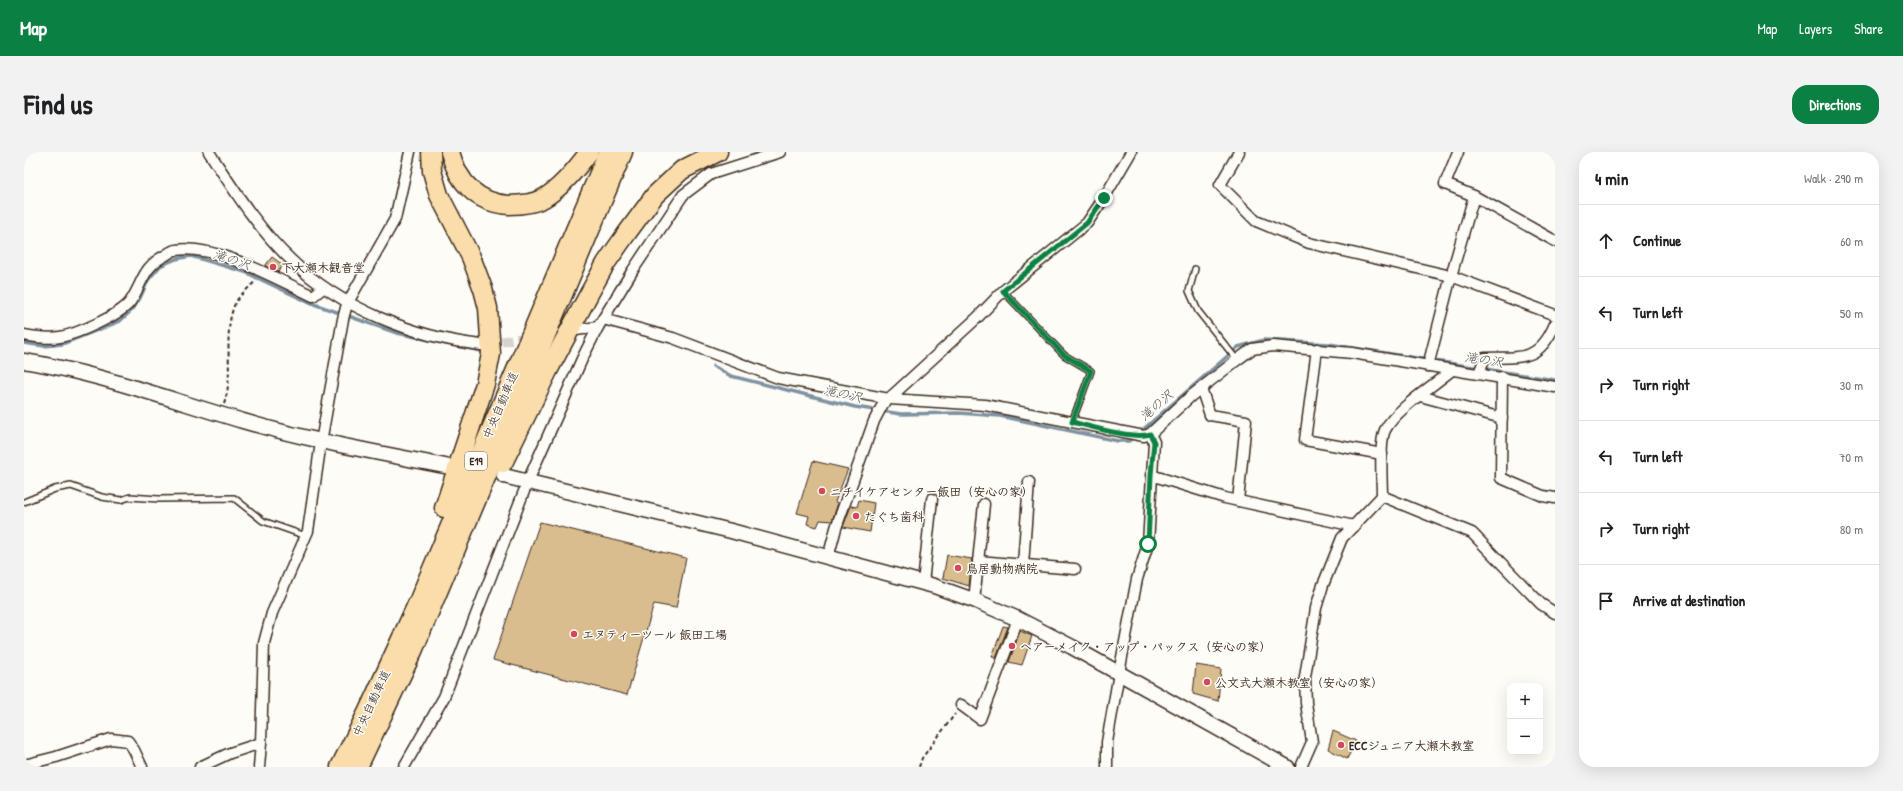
<!DOCTYPE html>
<meta charset="utf-8">
<style>
:root{--surface:#fff;--page:#f2f2f2;--text:#202124;--muted:#757577;--line:#e0e0e0;--accent:#0b8043}
body{margin:0;font-family:"Patrick Hand","Klee One",sans-serif;background:var(--page);color:var(--text)}
.controls{position:absolute;right:12px;bottom:12px;display:grid;overflow:hidden;border-radius:8px;box-shadow:0 4px 16px #0002}
.controls button{width:36px;height:36px;display:grid;place-items:center;padding:0;border:0;border-bottom:1px solid var(--line);background:var(--surface);color:var(--text);font:20px sans-serif}
.stop{position:absolute;width:12px;height:12px;margin:-9px;border:3px solid #0b8043;border-radius:50%;background:#fff}
.stop.end{background:#0b8043;border-color:#fff;box-shadow:0 1px 4px #0008}
.list{margin:0;padding:0;list-style:none}
h2{display:flex;justify-content:space-between;align-items:center;height:52px;margin:0;padding:0 16px;font-size:17px}
h2 small{font-size:13px;font-weight:400;color:var(--muted)}
.list li{display:grid;grid-template-columns:26px 1fr auto;gap:12px;align-items:center;box-sizing:border-box;height:72px;padding:0 16px;border-top:1px solid var(--line)}
.list b{display:block;font-size:15px;white-space:nowrap}
.list em{font-size:13px;font-style:normal;color:var(--muted)}
.icon{flex:none;width:22px;height:22px;fill:none;stroke:currentColor;stroke-width:2;stroke-linecap:round;stroke-linejoin:round}
.map{position:relative;flex:none;width:1531px;height:615px;overflow:hidden;border-radius:16px}
header{display:flex;align-items:center;gap:24px;box-sizing:border-box;height:56px;padding:0 20px;background:var(--accent);color:#fff}
header strong{font-size:19px}
nav{display:flex;gap:22px;margin-inline-start:auto;font-size:14px}
.intro{display:flex;align-items:center;justify-content:space-between;box-sizing:border-box;height:96px;padding:0 24px}
h1{margin:0;font-size:28px}
.button{padding:10px 18px;border-radius:16px;background:var(--accent);color:#fff;font-size:14px;font-weight:700}
main{display:flex;gap:24px;padding:0 24px}
aside{flex:1;background:var(--surface);border-radius:16px;box-shadow:0 4px 16px #0002}
.map>svg:first-child{display:block}
.lines{fill:none;stroke-linecap:round;stroke-linejoin:round}
.stream{stroke:#7e91a0;stroke-width:3.5}
.building{fill:#dabd8f;stroke:#3b2a1e}
.street-tunnel{stroke:#d6d2cc;stroke-width:10;stroke-dasharray:10 5;stroke-linecap:butt}
.lane-casing{stroke:#3b2a1e;stroke-width:8}
.street-casing{stroke:#3b2a1e;stroke-width:13}
.secondary-casing{stroke:#3b2a1e;stroke-width:17}
.highway-casing{stroke:#3b2a1e;stroke-width:21}
.path{stroke:#3b2a1e;stroke-width:2;stroke-dasharray:4 3;stroke-linecap:butt}
.lane{stroke:#fdfcf7;stroke-width:5}
.street{stroke:#fdfcf7;stroke-width:10}
.secondary{stroke:#fdfcf7;stroke-width:14}
.highway{stroke:#faddab;stroke-width:18}
.route{stroke:#0b8043;stroke-width:5}
.poi-dot{fill:#d1495b;stroke:#fdfcf7;stroke-width:1.5}
.labels{text-anchor:middle;dominant-baseline:central;stroke-width:3;stroke-linejoin:round;paint-order:stroke}
.shield{fill:#fdfcf7;stroke:#75695f;stroke-width:1}
.shield-label{font-size:11px;font-weight:bold;fill:#3b2a1e}
.poi-label{font-size:12px;font-weight:bold;fill:#3b2a1e;stroke:#fdfcf7;text-anchor:start}
.street-label{font-size:12px;fill:#3b2a1e;stroke:#fdfcf7}
.water-label{font-size:13px;font-style:italic;fill:#575554;stroke:#fdfcf7}
</style>
<header>
<strong>Map</strong>
<nav><a>Map</a><a>Layers</a><a>Share</a></nav>
</header>
<div class="intro"><h1>Find us</h1><a class="button">Directions</a></div>
<main>
<div class="map">
<svg width="1531" height="615" viewBox="0 0 1531 615">
<rect width="100%" height="100%" fill="#fdfcf7"/>
<filter id="ink" filterUnits="userSpaceOnUse"><feTurbulence type="fractalNoise" baseFrequency=".025" numOctaves="2"/><feDisplacementMap in="SourceGraphic" scale="8" xChannelSelector="R" yChannelSelector="G"/><feConvolveMatrix kernelMatrix="1 2 1 2 8 2 1 2 1" color-interpolation-filters="sRGB"/></filter>
<g filter="url(#ink)">
<g class="lines">
<!-- stream -->
<g class="stream">
<polyline points="0,191 20,194 38,192 96,169 109,157 116,146 124,128 136,114 152,107 167,104 221,120 284,150 373,181 457,199"/>
<polyline points="689,214 707,224 831,255 877,262 935,261 976,264 1094,289 1105,289 1110,285"/>
<polyline points="1115,281 1214,195 1240,188 1305,192 1531,228"/>
</g>
</g>
<!-- building -->
<g class="building">
<polygon points="248,105 259,113 254,120 241,114"/>
<polygon points="789,309 824,317 811,350 814,351 808,369 796,368 793,375 783,372 785,364 773,361"/>
<polygon points="835,348 850,351 846,380 819,375 827,354 833,355"/>
<polygon points="516,370 662,406 652,456 630,452 603,543 469,508"/>
<polygon points="923,403 948,407 945,434 919,426"/>
<polygon points="979,474 984,475 972,506 968,505"/>
<polygon points="996,479 1008,484 998,513 985,510"/>
<polygon points="1172,513 1197,517 1194,549 1169,542"/>
<polygon points="1309,579 1332,589 1323,607 1304,597"/>
</g>
<g class="lines">
<!-- street-tunnel -->
<polyline class="street-tunnel" points="463,192 548,178"/>
<defs>
<g id="lane">
<polyline points="1171,117 1165,139 1174,159 1213,208"/>
<polyline points="979,139 1040,203 1067,219 1048,270"/>
<polyline points="0,350 31,337 47,334 78,345 97,348 106,345 135,347 210,346 239,369 282,384"/>
</g>
<g id="street">
<path d="M 185,0 C 210,38 234,77 267,108 C 316,156 390,185 457,193"/>
<polyline points="1215,0 1196,33 1232,69 1285,91 1427,124 1531,163"/>
<polyline points="1434,0 1421,32 1450,44 1531,89"/>
<polyline points="579,167 649,186 754,226 865,247 961,253 1120,284 1126,282 1167,244 1213,208 1228,197 1249,194 1328,201 1531,235"/>
<polyline points="552,178 574,175"/>
<path d="M 0,183 C 11,185 25,187 36,185 C 53,182 96,163 106,150 C 119,131 118,115 142,103 C 145,101 149,98 152,98 C 192,92 253,127 289,144 L 299,136"/>
<polyline points="1293,197 1281,288 1358,302"/>
<polyline points="1404,214 1427,124 1450,44"/>
<path d="M 1455,221 L 1461,206 C 1497,205 1515,210 1531,172"/>
<polyline points="1478,225 1477,326 1519,344 1531,346"/>
<polyline points="1177,236 1186,263 1222,269 1214,349"/>
<polyline points="1396,244 1478,266"/>
<polyline points="1127,323 1201,346 1330,374"/>
<polyline points="1358,344 1448,381 1517,452 1531,461"/>
<polyline points="804,406 812,376 850,269 859,252 953,166 979,139 1063,71 1080,46 1107,0"/>
<polyline points="954,409 1051,417"/>
<polyline points="999,413 1005,330"/>
<polyline points="899,431 908,347"/>
<polyline points="950,449 960,352"/>
<polyline points="937,553 956,567 994,467"/>
<polyline points="0,613 32,605 87,587 104,589 110,598 118,615"/>
<polyline points="176,615 206,601 237,591"/>
<polyline points="235,615 237,591 240,491 248,461 284,379 297,290 319,167 323,152 371,67 386,0"/>
<polyline points="380,615 420,545 504,329 558,207 574,175 609,118 659,43 687,22 756,0"/>
<polyline points="1083,615 1083,590 1095,521 1113,427 1124,392 1130,290 1126,282"/>
<path d="M 1277,615 L 1288,590 L 1282,551 L 1281,525 L 1292,456 L 1299,433 L 1318,386 L 1358,344 C 1358,329 1355,291 1361,278 C 1371,258 1410,233 1428,218"/>
</g>
<g id="secondary">
<path d="M 0,209 C 75,221 146,248 219,269 C 287,289 356,301 426,315"/>
<polyline points="480,324 707,379 910,434 952,449 994,467 1048,495 1263,615"/>
</g>
<g id="highway">
<polyline points="407,0 408,19 415,43 447,105 459,137 464,156 467,202 461,232 420,356"/>
<path d="M 426,0 C 434,30 452,51 485,53 C 497,53 509,52 520,46 C 537,36 554,15 565,0"/>
<polyline points="479,311 525,217 565,142 582,111 603,81 631,43 658,18 694,0"/>
<polyline points="316,615 344,559 394,450 584,0"/>
<polyline points="334,615 389,499 599,0"/>
</g>
</defs>
<!-- lane casing -->
<use href="#lane" class="lane-casing"/>
<!-- street casing -->
<use href="#street" class="street-casing"/>
<!-- secondary casing -->
<use href="#secondary" class="secondary-casing"/>
<!-- highway casing -->
<use href="#highway" class="highway-casing"/>
<!-- path -->
<g class="path">
<path d="M 200,252 C 211,220 198,186 210,154 C 215,142 225,137 232,128"/>
<polyline points="895,615 898,606 931,562"/>
</g>
<!-- lane -->
<use href="#lane" class="lane"/>
<!-- street -->
<use href="#street" class="street"/>
<!-- secondary -->
<use href="#secondary" class="secondary"/>
<!-- highway -->
<use href="#highway" class="highway"/>
</g>
</g>
<g class="lines" filter="url(#ink)">
<!-- route -->
<path class="route" d="M 1080,46 L 1063,71 L 979,139 L 1040,203 L 1067,219 L 1048,270 C 1065,274 1110,288 1126,282 L 1130,290 L 1127,323 L 1124,392"/>
</g>
<!-- markers -->
<g class="poi-dot">
<circle cx="249" cy="115" r="4"/>
<circle cx="798" cy="339" r="4"/>
<circle cx="832" cy="364" r="4"/>
<circle cx="934" cy="416" r="4"/>
<circle cx="550" cy="482" r="4"/>
<circle cx="988" cy="494" r="4"/>
<circle cx="1183" cy="530" r="4"/>
<circle cx="1317" cy="593" r="4"/>
</g>
<g class="labels">
<!-- shield labels -->
<rect class="shield" x="441" y="300" width="22" height="18" rx="3"/>
<g class="shield-label">
<text x="452" y="309">E19</text>
</g>
<!-- poi labels -->
<g class="poi-label">
<text x="257" y="115">下大瀬木観音堂</text>
<text x="806" y="339">ニチイケアセンター飯田（安心の家）</text>
<text x="840" y="364">たぐち歯科</text>
<text x="942" y="416">鳥居動物病院</text>
<text x="558" y="482">エヌティーツール 飯田工場</text>
<text x="996" y="494">ヘアーメイク・アップ・パックス（安心の家）</text>
<text x="1191" y="530">公文式大瀬木教室（安心の家）</text>
<text x="1325" y="593">ECCジュニア大瀬木教室</text>
</g>
<!-- street labels -->
<g class="street-label">
<text transform="translate(476 253) rotate(-67)">中央自動車道</text>
<text transform="translate(347 551) rotate(-65)">中央自動車道</text>
</g>
<!-- water labels -->
<g class="water-label">
<text transform="translate(208 107) rotate(18)">滝の沢</text>
<text transform="translate(1460 207) rotate(9)">滝の沢</text>
<text transform="translate(819 241) rotate(13)">滝の沢</text>
<text transform="translate(1132 253) rotate(-41)">滝の沢</text>
</g>
</g>
</svg>
<div class="controls">
<button>+</button>
<button>−</button>
</div>
<div class="stop" style="left:1124px;top:392px"></div>
<div class="stop end" style="left:1080px;top:46px"></div>
</div>
<aside>
<h2>4 min<small>Walk · 290 m</small></h2>
<ul class="list">
<li><svg class="icon" aria-label="ahead" viewBox="0 0 24 24"><path d="M12 20V5M6 11l6-6 6 6"/></svg><div><b>Continue</b></div><em>60 m</em></li>
<li><svg class="icon" aria-label="left" viewBox="0 0 24 24"><path d="M17 20v-9H6M10 6l-5 5 5 5"/></svg><div><b>Turn left</b></div><em>50 m</em></li>
<li><svg class="icon" aria-label="right" viewBox="0 0 24 24"><path d="M7 20v-9h11M14 6l5 5-5 5"/></svg><div><b>Turn right</b></div><em>30 m</em></li>
<li><svg class="icon" aria-label="left" viewBox="0 0 24 24"><path d="M17 20v-9H6M10 6l-5 5 5 5"/></svg><div><b>Turn left</b></div><em>70 m</em></li>
<li><svg class="icon" aria-label="right" viewBox="0 0 24 24"><path d="M7 20v-9h11M14 6l5 5-5 5"/></svg><div><b>Turn right</b></div><em>80 m</em></li>
<li><svg class="icon" aria-label="arrive" viewBox="0 0 24 24"><path d="M6 21V4h12l-3 4 3 4H6"/></svg><div><b>Arrive at destination</b></div></li>
</ul>
</aside>
</main>
